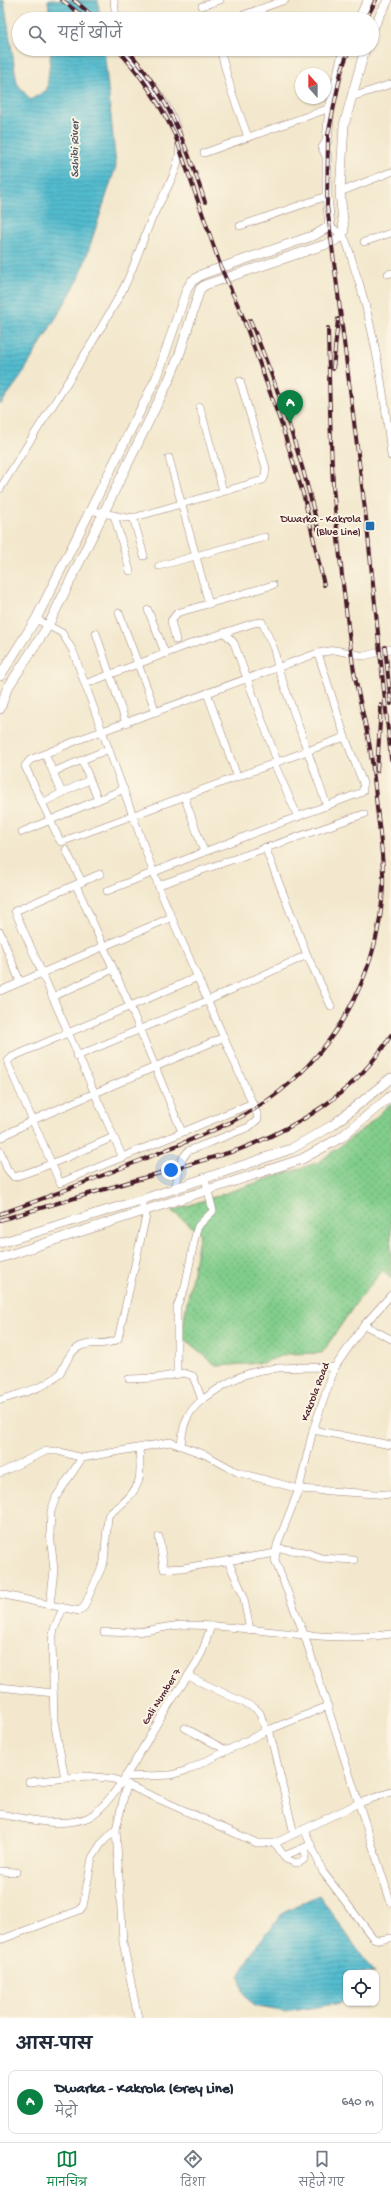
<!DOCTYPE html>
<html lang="hi">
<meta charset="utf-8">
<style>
:root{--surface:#fff;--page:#f6f6f7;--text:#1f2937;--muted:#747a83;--line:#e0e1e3;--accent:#0b8043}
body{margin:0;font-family:"Gochi Hand","Playpen Sans Deva",sans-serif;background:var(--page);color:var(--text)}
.controls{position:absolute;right:12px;bottom:12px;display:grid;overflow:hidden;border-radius:8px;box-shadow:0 1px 3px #0004}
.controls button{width:36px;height:36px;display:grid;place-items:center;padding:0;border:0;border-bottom:1px solid var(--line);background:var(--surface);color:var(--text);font:20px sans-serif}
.compass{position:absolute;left:295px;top:68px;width:36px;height:36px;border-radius:50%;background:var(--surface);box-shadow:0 1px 3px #0004;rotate:339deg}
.you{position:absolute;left:171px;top:1170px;width:14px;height:14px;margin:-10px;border:3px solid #fff;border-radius:50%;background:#1a73e8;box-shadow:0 0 0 6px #1a73e833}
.badge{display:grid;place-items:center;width:26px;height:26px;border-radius:50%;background:var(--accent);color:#fff;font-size:13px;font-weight:700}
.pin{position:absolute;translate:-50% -33px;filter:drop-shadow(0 1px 2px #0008)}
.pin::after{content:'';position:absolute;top:21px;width:14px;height:12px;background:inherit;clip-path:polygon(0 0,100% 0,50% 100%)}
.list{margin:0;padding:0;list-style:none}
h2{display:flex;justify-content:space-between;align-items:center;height:52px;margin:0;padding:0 16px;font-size:17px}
h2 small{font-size:13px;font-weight:400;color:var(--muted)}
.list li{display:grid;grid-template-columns:26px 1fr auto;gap:12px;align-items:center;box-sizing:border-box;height:64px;margin:0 8px 8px;padding:0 8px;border:1px solid var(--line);border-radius:8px}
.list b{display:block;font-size:15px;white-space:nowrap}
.list p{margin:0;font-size:13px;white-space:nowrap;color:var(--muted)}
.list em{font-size:13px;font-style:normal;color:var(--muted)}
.icon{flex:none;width:22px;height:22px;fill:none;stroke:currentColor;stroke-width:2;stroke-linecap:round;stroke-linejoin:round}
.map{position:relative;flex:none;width:391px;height:2018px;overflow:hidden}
.search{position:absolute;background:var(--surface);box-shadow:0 1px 3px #0004;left:12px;right:12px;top:12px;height:44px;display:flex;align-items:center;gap:10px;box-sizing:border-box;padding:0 14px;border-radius:22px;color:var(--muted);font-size:15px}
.sheet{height:124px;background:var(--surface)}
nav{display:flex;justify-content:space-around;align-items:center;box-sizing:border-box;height:56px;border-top:1px solid var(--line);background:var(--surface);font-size:11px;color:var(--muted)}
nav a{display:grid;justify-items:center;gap:2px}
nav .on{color:var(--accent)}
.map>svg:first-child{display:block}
.park{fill:url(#park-dots);stroke:#66765b}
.water{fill:url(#water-rules);stroke:#4e6e7d}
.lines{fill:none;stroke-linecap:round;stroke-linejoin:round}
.minor-casing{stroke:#9e847c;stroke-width:8}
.tertiary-casing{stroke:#9e847c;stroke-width:10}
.minor{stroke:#fff;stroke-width:7}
.tertiary{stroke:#fff;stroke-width:9}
.rail-casing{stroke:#4a1f2b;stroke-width:4}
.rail{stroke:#fcf5e5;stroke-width:2.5;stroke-dasharray:8;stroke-linecap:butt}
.poi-dot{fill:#1f6fb2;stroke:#fcf5e5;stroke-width:1.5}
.labels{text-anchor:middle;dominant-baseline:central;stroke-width:4;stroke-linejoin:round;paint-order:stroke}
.poi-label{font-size:11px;fill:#4a1f2b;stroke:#fcf5e5;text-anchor:end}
.street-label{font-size:11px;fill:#4a1f2b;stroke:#fcf5e5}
.water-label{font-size:12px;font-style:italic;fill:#4d5664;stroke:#fcf5e5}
</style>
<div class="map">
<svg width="391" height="2018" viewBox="0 0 391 2018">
<defs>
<pattern id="park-dots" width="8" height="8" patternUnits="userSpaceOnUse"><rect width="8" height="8" fill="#81cd8b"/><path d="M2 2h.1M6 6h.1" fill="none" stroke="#6ca672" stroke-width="1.8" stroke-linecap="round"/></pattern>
<pattern id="water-rules" width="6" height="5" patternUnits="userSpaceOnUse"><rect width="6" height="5" fill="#52bccf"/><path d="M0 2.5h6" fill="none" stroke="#4698a8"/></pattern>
</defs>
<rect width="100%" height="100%" fill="#fcf5e5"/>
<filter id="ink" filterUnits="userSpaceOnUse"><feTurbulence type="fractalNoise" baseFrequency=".025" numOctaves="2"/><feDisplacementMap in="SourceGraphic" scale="8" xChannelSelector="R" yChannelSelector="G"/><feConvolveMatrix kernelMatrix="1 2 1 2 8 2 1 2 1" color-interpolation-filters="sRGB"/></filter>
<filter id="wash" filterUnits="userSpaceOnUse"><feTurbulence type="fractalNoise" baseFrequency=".012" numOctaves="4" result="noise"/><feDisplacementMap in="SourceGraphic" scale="16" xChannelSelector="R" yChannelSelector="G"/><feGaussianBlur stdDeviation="0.9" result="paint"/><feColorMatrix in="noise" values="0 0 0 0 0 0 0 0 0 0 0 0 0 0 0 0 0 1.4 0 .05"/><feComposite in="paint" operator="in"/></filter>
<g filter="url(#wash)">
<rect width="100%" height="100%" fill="#f3e8cd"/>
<!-- park -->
<polygon class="park" points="391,1103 391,1279 383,1270 356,1303 322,1353 287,1354 262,1363 217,1366 181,1336 200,1233 172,1211 319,1162 367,1126"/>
<!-- water -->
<g class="water">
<polygon points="0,0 4,0 17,83 30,100 47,90 51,49 104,49 116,166 79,279 20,378 0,405"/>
<polygon points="48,0 98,0 100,19 50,19"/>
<polygon points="319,1895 374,1973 346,1973 346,2000 341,2003 286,2012 253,2006 243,1991 239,1976 257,1945 283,1913"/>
</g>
</g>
<g filter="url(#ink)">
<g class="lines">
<defs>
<g id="minor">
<polyline points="114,0 116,19"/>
<polyline points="202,6 220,0"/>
<polyline points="261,9 264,19"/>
<polyline points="232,19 285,0"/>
<polyline points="220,49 232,93 248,137"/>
<polyline points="352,97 391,84"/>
<polyline points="204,153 330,108"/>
<polyline points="340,192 391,172"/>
<polyline points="240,226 327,196"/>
<path d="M 330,226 L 342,235 L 346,241 C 351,254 354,269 359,282 C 376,339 385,397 391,456"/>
<polyline points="364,242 391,233"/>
<polyline points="388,274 391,273"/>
<polyline points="200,407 223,491"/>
<polyline points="169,458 209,604"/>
<path d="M 0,489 C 40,423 85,359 122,291 C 135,267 142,240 153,216 C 164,192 183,167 179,140 C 175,105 143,78 126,49"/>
<polyline points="90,510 126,518 136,517 263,480 265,476 266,468 240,381"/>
<polyline points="114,515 130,571"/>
<polyline points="133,517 144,556"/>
<polyline points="159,566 265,537"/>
<polyline points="148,610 165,653"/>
<polyline points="119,613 156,712"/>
<polyline points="36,619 62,633 73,651 161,893 257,1114 258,1119 249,1127 188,1151 182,1159 175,1189"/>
<polyline points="96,633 126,723"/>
<polyline points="225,633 234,643 277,761"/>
<polyline points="176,640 171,621 177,613 273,585"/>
<polyline points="318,653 345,737 61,842 59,839 25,766 30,760 83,738 318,653 335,650 364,656 391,649"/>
<polyline points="85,684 193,643 254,623 262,622 274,649 278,668 327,806"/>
<polyline points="207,693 237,776"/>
<polyline points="45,754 53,772 82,760 98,800"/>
<polyline points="82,760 109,749"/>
<polyline points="274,763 298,817"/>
<polyline points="53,772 62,793 89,780"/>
<polyline points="184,796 204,852"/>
<polyline points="42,803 62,793"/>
<polyline points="22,832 124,789"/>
<polyline points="265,847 307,955 331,1006"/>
<polyline points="66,850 82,882"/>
<polyline points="100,874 15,911 123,1158"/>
<polyline points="76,885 130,1006 182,1132"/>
<polyline points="159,885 364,814"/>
<polyline points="107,891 204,852 360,793 363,791 363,783 345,737"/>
<polyline points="0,932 20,982"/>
<polyline points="198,977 12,1057 8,1061 8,1064 60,1183 253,1103"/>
<polyline points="0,991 172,917"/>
<polyline points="52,997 113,969"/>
<polyline points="77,1056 209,1000 307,955"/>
<polyline points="0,1138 33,1120 224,1037"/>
<path d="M 0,1151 L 7,1169 L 14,1177 C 49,1167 80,1151 114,1137"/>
<polyline points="391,1295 364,1325 335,1367 313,1430 299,1489 277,1545 275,1560 304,1634 391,1903"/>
<polyline points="364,1325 391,1339"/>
<polyline points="177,1374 177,1306 185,1287 196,1232 198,1226 213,1211 205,1179"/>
<path d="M 129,1379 L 157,1378 L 184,1373 L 193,1376 L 202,1400 C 186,1413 183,1425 181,1445"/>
<path d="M 0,1400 C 16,1395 49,1387 59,1374 C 66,1365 68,1353 79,1347 C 91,1340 107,1347 118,1339 L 146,1216 L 141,1200"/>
<path d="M 202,1400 C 216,1390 230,1380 247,1374 C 274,1365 307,1368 335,1367"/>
<polyline points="313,1430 391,1445"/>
<path d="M 82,1458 L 56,1497 L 51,1511 L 50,1533 L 54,1570 L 50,1605 L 79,1611 L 84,1607 L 104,1562 L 108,1516 C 112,1511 117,1508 122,1504 C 143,1485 141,1475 139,1448"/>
<polyline points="0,1473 46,1451 58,1451 82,1458 170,1442 206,1455 237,1472 299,1489 391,1495"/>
<polyline points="159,1537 164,1569 183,1568 276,1553"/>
<polyline points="277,1548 305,1552 321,1558 354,1560"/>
<polyline points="228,1561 243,1594 250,1630"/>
<polyline points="0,1594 50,1605"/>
<polyline points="63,1608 54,1629 52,1641 54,1721 65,1778"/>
<path d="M 104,1632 C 114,1632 124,1633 134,1632 C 152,1631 168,1625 185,1625 C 253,1625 323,1644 391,1634"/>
<polyline points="188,1676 255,1708 260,1713 266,1731"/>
<polyline points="0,1687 53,1693"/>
<polyline points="185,1728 226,1750"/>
<polyline points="269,1729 294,1834"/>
<polyline points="125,1777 171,1775 188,1770 266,1731 328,1706"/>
<polyline points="29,1782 87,1776 114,1779 257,1843 275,1843 359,1803 391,1792"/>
<path d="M 0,1814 C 27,1819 60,1828 87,1818 C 115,1806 150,1732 168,1706 C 179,1688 193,1671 202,1652 C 205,1644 208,1635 211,1626"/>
<polyline points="116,1829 123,1942 138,2018"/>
<polyline points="304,1829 323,1872 373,1938 379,1940 391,1938"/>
<path d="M 275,1843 L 286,1859 L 296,1863 C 305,1862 307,1856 304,1848"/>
<polyline points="284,1856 308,1846"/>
<polyline points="0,1871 16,1872"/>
<polyline points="0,1940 80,1910 83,1906 92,1858 101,1844 116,1829 127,1784"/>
</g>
<g id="tertiary">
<polyline points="359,19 368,0"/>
<polyline points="372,30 388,0"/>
<polyline points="0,676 36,619 157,377 187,289 192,281 203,274 315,235 330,226 327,196 327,156 323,148 327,141 330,108 344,49"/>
<path d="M 0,709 L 7,689 L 48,626 L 168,382 L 179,356 L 200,289 L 205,285 L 324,245 C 333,242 340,239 344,231 L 340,192 L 344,125 L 365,49"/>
<polyline points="0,1243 141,1200 291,1149 333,1125 391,1078"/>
<polyline points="0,1258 302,1159 340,1138 391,1096"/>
</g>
</defs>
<!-- minor casing -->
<use href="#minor" class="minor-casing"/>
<!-- tertiary casing -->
<use href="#tertiary" class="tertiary-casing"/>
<!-- minor -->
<use href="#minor" class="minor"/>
<!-- tertiary -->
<use href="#tertiary" class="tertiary"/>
<defs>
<g id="rail">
<polyline points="62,0 86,19"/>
<polyline points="74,0 96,19"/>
<polyline points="366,19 376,0"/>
<path d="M 117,49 C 141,74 160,104 175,135 L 222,270 L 241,312 L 281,423 L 304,497 L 324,585"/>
<path d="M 126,49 C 167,92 187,147 205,202"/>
<polyline points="349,49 341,72 328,135 327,206 367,526 391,759"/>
<path d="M 250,320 C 278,388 302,457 318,529"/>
<polyline points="333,369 338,319"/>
<polyline points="385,647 391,704"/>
<polyline points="377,771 381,705"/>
<path d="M 0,1214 C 54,1195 107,1174 161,1152 C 202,1135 244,1120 279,1092 C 342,1042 380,966 383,886 C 384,860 380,834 377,808 C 375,786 373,764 369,742 C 363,711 354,681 351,650 C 344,594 337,539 333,484 C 330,432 329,380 328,328"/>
<path d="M 0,1220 L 238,1150 C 300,1126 356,1093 391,1035"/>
</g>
</defs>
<!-- rail casing -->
<use href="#rail" class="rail-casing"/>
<!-- rail -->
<use href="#rail" class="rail"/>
</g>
</g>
<!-- markers -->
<rect class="poi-dot" x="365" y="521" width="10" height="10" rx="2"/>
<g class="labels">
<!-- poi labels -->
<g class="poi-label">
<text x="361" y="520">Dwarka - Kakrola<tspan x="361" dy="13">(Blue Line)</tspan></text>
</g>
<!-- street labels -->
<g class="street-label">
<text transform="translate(316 1392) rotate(-69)">Kakrola Road</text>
<text transform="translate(162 1697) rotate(-58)">Gali Number 7</text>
</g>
<!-- water labels -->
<g class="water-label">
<text transform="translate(76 149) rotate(-90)">Sahibi River</text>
</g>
</g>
</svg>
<div class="controls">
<button><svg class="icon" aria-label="locate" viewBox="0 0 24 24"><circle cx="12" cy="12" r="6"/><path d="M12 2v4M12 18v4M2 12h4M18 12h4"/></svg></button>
</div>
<svg class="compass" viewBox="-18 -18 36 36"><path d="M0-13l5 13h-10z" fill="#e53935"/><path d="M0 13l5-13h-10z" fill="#747a83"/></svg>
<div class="you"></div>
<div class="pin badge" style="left:290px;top:423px">A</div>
<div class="search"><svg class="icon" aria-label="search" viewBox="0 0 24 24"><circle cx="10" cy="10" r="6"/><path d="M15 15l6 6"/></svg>यहाँ खोजें</div>
</div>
<section class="sheet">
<h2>आस-पास<small></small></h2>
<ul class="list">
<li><span class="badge">A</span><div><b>Dwarka - Kakrola (Grey Line)</b><p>मेट्रो</p></div><em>640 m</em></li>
</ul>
</section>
<nav>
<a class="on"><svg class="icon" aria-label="map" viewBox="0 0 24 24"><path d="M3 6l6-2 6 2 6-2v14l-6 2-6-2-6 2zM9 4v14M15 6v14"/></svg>मानचित्र</a>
<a><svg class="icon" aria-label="directions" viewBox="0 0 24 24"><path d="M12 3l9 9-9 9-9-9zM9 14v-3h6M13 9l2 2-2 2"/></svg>दिशा</a>
<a><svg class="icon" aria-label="saved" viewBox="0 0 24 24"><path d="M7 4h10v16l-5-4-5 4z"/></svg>सहेजे गए</a>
</nav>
